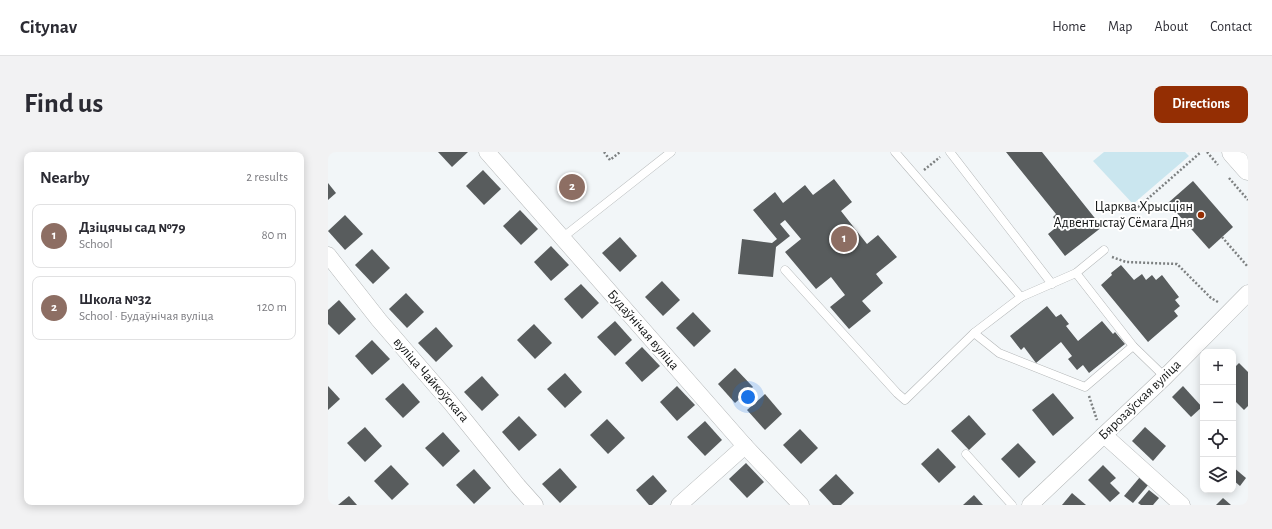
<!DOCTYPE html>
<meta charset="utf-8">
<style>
:root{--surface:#fff;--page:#f2f2f3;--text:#2b2b33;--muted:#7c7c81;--line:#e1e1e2;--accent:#942e03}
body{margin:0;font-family:"Alegreya Sans",sans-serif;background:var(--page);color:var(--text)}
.controls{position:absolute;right:12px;bottom:12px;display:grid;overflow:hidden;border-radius:8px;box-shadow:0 2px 10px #0003}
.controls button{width:36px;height:36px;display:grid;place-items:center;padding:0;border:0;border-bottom:1px solid var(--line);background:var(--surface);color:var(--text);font:20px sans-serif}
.you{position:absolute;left:420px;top:245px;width:14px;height:14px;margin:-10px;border:3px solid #fff;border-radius:50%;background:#1a73e8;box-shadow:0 0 0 6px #1a73e833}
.badge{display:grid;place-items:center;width:26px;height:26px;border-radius:50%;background:var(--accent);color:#fff;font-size:13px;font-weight:700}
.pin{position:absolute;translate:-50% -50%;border:2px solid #fff;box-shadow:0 1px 4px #0006}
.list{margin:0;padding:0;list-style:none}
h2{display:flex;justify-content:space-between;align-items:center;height:52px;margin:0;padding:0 16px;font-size:17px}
h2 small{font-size:13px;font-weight:400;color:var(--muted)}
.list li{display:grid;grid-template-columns:26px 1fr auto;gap:12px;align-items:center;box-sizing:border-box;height:64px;margin:0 8px 8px;padding:0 8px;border:1px solid var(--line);border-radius:8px}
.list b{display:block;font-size:15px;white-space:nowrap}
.list p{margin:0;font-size:13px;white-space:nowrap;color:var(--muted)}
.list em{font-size:13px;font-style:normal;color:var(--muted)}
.icon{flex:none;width:22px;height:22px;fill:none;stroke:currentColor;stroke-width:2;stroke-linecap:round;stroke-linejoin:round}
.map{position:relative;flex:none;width:920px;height:353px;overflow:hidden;border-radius:8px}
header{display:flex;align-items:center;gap:24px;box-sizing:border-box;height:56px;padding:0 20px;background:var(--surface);border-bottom:1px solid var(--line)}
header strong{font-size:19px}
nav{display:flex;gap:22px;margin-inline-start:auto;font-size:14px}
.intro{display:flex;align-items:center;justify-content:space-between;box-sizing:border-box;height:96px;padding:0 24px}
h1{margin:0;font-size:28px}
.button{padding:10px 18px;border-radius:8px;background:var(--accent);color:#fff;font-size:14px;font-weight:700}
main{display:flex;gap:24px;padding:0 24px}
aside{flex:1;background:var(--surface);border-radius:8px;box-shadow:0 2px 10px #0003}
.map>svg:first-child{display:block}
.green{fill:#cae6ef}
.building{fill:#585c5d}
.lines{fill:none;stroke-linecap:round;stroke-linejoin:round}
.lane-casing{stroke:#b3b6b7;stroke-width:9}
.street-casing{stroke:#b3b6b7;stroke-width:17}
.secondary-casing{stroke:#b3b6b7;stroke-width:23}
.path{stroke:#7d8081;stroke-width:2.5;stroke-dasharray:2 2;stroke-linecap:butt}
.lane{stroke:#fff;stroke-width:8}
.street{stroke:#fff;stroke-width:16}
.secondary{stroke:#fff;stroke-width:22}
.poi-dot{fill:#942e03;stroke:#fff;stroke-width:1.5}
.labels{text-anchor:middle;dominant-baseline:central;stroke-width:4;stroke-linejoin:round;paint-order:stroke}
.poi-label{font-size:14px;fill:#131515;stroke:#fff;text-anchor:end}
.street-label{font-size:14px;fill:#131515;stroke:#fff}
</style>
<header>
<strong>Citynav</strong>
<nav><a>Home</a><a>Map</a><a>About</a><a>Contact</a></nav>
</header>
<div class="intro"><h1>Find us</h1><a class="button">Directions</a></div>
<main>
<aside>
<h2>Nearby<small>2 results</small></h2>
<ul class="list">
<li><span class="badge" style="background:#8d6e63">1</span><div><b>Дзіцячы сад №79</b><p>School</p></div><em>80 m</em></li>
<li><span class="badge" style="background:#8d6e63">2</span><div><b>Школа №32</b><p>School · Будаўнічая вуліца</p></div><em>120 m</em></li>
</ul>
</aside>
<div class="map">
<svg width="920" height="353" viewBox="0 0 920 353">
<rect width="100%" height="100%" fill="#f2f6f8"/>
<!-- green -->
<polygon class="green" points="776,0 857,0 861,4 805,52 765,9"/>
<!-- building -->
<g class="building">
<polygon points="110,0 140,0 124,15"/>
<polygon points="678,0 714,0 774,75 737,104 720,82 731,73 725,65 728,62"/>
<polygon points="155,18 173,37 156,53 138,34"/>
<polygon points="506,27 524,50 513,59 539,92 550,83 569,105 548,122 555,131 534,149 543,159 521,177 502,155 517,143 503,125 488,137 457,100 473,87 457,68 452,72 462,84 448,95 445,125 410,122 414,87 444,91 449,87 425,58 447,40 455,51 477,33 485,43"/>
<polygon points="865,29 905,75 881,97 840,51"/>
<polygon points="0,31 8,41 0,48"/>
<polygon points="192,58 210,77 193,93 175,74"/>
<polygon points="17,63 35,82 17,98 0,79"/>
<polygon points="292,85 309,104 292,120 274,101"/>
<polygon points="223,94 241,113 223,129 206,110"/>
<polygon points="44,97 62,116 45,132 27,113"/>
<polygon points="793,113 806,128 814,122 818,128 824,123 828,128 834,123 851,145 847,148 852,154 846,159 850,164 820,190 773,133 784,123 783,121"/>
<polygon points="334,129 352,148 335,164 317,145"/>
<polygon points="253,132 271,151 254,167 236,147"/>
<polygon points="78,141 96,160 79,176 61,157"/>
<polygon points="11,148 28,167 11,183 0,172 0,158"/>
<polygon points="719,154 728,165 733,162 741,172 738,174 750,189 774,169 785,182 787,180 797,192 761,221 755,213 749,218 740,207 744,204 733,190 708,211 696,195 693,198 682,184"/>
<polygon points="365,160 383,179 366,195 348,176"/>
<polygon points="287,169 304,188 287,204 269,185"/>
<polygon points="206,172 224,191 207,207 189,188"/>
<polygon points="108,175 125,194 108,210 90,191"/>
<polygon points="44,188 62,207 44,223 27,204"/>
<polygon points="314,195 332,214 314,230 297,211"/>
<polygon points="911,211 920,220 920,254 916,258 905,247 905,217"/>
<polygon points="407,216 425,235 407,251 390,232"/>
<polygon points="237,221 254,240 237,256 219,237"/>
<polygon points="154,224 171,243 154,259 136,240"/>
<polygon points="75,231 92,250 75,266 57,247"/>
<polygon points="0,234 12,247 0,258"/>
<polygon points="349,234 367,253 349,269 332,250"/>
<polygon points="855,234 874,255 863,265 844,245"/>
<polygon points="725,241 746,266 725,284 704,258"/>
<polygon points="437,242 454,262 437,278 419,258"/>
<polygon points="641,263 658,282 641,298 623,279"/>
<polygon points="191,264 209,283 191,299 174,280"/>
<polygon points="279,267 297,286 280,302 262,283"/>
<polygon points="377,269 394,288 377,304 359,285"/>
<polygon points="37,275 54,294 37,310 19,291"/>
<polygon points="817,275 838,294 825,309 804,289"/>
<polygon points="472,277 490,296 473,312 455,293"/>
<polygon points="115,280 132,299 115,315 97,296"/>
<polygon points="690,291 708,310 691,326 673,307"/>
<polygon points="610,296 628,315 611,331 593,312"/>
<polygon points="418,311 436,330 419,346 401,327"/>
<polygon points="63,313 81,332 64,348 46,329"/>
<polygon points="775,313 788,326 782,331 792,341 782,350 760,328"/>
<polygon points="905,315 918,326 912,334 905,328"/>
<polygon points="232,316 249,335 232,351 214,332"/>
<polygon points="146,317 163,336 146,352 128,333"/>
<polygon points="508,322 526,341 513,353 505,353 491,338"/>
<polygon points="325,323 339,339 324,353 321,353 308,338"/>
<polygon points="812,325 821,332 805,351 796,344"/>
<polygon points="821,338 831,346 825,353 813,353 810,351"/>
<polygon points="744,341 758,353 734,353"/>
<polygon points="646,343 655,353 635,353"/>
<polygon points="21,344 29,353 10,353"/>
<polygon points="895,346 903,353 888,353"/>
</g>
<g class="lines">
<defs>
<g id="lane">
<polyline points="567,0 693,145"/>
<polyline points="622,0 724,132"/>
<polyline points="234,86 343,0"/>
<polyline points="776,98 748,121 805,194 837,225"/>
<polyline points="457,118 569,241 577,248 646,181 693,145 748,121"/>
<polyline points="646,181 671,201 757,235 805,194"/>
<polyline points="638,302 684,353"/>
</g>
<g id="street">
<polyline points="159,0 417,294 473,353"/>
<polyline points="0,103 51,168 122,250 190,334 207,353"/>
<polyline points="776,283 854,353"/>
<polyline points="351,353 417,294"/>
<polyline points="702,353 837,225 920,141"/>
</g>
<polyline id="secondary" points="905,0 920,17"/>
</defs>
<!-- lane casing -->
<use href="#lane" class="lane-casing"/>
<!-- street casing -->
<use href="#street" class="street-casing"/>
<!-- secondary casing -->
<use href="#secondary" class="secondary-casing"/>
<!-- path -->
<g class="path">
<polyline points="276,0 282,8 292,0"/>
<polyline points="879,0 890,13"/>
<polyline points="596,18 612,5"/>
<polyline points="901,26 920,48"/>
<polyline points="807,58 873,0"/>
<polyline points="894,85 920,115"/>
<polyline points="784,105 798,110 849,112 883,146 890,150"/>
<polyline points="761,244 769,268"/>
</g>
<!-- lane -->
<use href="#lane" class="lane"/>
<!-- street -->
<use href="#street" class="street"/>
<!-- secondary -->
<use href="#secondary" class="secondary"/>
</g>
<!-- markers -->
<circle class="poi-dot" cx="873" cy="63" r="4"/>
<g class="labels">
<!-- poi labels -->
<g class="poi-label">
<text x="865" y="55">Царква Хрысціян<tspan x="865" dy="16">Адвентыстаў Сёмага Дня</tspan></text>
</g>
<!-- street labels -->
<g class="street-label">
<text transform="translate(315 178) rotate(49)">Будаўнічая вуліца</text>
<text transform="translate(103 228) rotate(49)">вуліца Чайкоўскага</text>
<text transform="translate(812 248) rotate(-44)">Бярозаўская вуліца</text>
</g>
</g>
</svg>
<div class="controls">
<button>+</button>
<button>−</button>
<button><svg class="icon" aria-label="locate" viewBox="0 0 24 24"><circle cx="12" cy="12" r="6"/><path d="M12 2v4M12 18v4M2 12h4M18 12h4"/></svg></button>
<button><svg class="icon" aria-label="layers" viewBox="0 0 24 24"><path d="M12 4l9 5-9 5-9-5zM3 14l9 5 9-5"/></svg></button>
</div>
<div class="you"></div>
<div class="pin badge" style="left:516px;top:87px;background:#8d6e63">1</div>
<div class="pin badge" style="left:244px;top:35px;background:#8d6e63">2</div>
</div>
</main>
